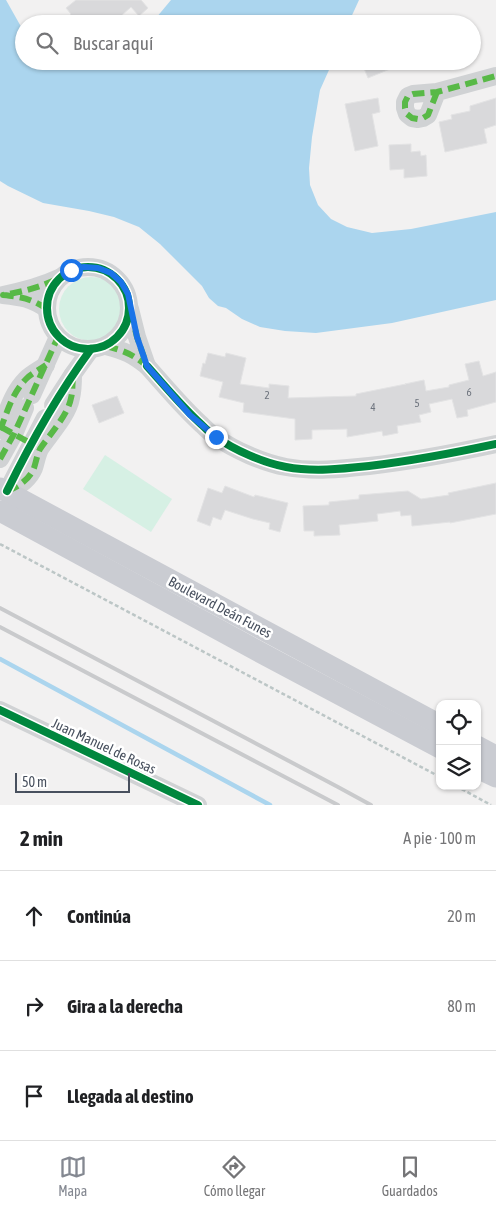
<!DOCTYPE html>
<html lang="es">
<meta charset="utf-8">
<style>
:root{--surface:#fff;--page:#f6f6f6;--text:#202124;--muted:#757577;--line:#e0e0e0;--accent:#848891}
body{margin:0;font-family:"Asap Condensed",sans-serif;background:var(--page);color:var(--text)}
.controls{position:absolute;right:15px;bottom:15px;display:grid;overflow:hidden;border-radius:10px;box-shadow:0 1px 4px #0004}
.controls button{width:45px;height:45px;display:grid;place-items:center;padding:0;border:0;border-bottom:1px solid var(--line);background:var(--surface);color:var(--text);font:25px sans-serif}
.scale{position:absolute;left:15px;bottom:12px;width:115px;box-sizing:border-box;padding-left:5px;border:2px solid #48505e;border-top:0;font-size:14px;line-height:18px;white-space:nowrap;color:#48505e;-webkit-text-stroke:4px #fff;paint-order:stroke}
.stop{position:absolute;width:15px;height:15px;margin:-11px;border:4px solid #1a73e8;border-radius:50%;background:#fff}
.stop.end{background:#1a73e8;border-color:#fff;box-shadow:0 1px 5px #0008}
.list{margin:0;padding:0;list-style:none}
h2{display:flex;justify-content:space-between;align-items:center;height:65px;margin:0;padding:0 20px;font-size:21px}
h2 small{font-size:16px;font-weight:400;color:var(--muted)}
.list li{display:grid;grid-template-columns:32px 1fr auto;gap:15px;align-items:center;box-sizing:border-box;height:90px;padding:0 20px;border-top:1px solid var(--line)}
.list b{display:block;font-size:19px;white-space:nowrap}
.list em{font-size:16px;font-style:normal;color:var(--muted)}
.icon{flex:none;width:28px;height:28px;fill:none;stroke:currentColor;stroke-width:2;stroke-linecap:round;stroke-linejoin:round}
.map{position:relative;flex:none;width:496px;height:805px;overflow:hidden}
.search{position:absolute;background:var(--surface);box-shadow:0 1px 4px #0004;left:15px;right:15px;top:15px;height:55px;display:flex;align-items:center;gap:12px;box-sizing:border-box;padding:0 18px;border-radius:28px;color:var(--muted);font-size:19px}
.sheet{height:335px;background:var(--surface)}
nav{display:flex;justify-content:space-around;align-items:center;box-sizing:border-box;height:70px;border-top:1px solid var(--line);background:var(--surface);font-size:14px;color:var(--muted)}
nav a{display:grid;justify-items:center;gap:2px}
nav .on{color:var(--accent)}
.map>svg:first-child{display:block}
.green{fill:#d6f0e4}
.water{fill:#abd5ee}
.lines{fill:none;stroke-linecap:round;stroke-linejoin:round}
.stream{stroke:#abd5ee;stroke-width:4.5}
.building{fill:#d9d9db;stroke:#e3e3e4}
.path{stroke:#bcc6c6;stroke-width:2.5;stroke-dasharray:4 2.5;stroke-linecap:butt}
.minor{stroke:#d0d2d4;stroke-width:18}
.major{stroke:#caccd2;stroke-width:21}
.rail{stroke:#c9cacc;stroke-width:4}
.quiet{stroke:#58b947;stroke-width:6;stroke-dasharray:12 6;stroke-linecap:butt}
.cycleway-casing{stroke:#fff;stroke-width:11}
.cycleway{stroke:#00873e;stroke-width:8}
.route{stroke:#1a73e8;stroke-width:6}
.labels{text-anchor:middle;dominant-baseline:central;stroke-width:5;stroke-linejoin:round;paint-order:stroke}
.number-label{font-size:11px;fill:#6e747e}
.street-label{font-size:14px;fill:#48505e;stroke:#fff}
</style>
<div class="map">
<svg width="496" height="805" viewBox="0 0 496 805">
<rect width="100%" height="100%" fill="#f2f1f1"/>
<!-- green -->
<g class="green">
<circle cx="91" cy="309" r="32"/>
<polygon points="105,455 172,499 151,532 83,489"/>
</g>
<!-- water -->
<g class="water">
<path d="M 0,0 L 6,0 L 24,32 L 24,61 L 48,61 L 51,63 C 74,69 92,71 114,61 L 333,61 L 320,90 L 312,137 L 309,168 L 310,185 L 318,205 L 331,219 L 347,227 L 372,233 L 411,229 L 496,212 L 496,300 L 392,323 L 316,333 L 285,331 L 260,327 L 242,319 L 226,308 L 218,306 L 209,298 L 202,286 L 160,244 L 139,227 L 114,217 L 89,211 L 43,203 L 8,186 L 0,181 Z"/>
<polygon points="171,0 359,0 348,24 151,24"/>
</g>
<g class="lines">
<!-- stream -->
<polyline class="stream" points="0,659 270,805"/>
</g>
<!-- building -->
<g class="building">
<polygon points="76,0 141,0 148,8 139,16 131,7 112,24 72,24 67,18 71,14 66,8"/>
<polygon points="361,61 407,61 407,62 368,78"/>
<polygon points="378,98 380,112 372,114 378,146 355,151 345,104"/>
<polygon points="496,98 496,125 484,129 487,143 445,152 439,122 452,119 451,115 470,111 470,106"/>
<polygon points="411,144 411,152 420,151 421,156 426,155 427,176 404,178 404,169 390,170 389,145"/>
<polygon points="208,353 225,357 226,353 246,358 240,384 269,388 269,384 289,386 288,398 356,396 356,394 406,384 405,384 424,380 426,391 449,387 449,385 469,380 465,364 479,361 483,376 496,372 496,402 467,410 468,416 457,418 452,399 429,404 431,412 419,415 421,422 397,426 398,433 383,436 382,431 347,437 347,429 312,430 312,439 295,440 295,419 243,412 244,403 219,397 223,382 200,376 203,363 205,364"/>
<polygon points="117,396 124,413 99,423 92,405"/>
<polygon points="496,483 496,514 450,523 450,522 412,526 411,515 401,516 400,511 377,514 378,521 339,525 340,535 314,536 314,531 304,531 303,506 329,505 329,502 359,499 359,495 408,491 421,499 449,495 448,493"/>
<polygon points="225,486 254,497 255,495 288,503 280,532 269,529 270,523 253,519 225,510 221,520 213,517 210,526 197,521 208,488 222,493"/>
</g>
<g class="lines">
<!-- path -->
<g class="path">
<polyline points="0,544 440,777"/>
<polyline points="456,786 491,805"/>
</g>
<!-- minor -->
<g class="minor">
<polyline points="437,92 428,115 423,118 418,119 412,118 407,114 405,108 405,102 408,96 413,94 437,92 496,76"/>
<circle cx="88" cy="308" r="41"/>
<path d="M 47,309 C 30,298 22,297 3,295 C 23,291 40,287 59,278"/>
<path d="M 106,346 C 125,351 132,354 147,366 L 137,337 L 130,309"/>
<path d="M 147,366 C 165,386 182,407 202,425 C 206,429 211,434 216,437 C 234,450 264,463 286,467 C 313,472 341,469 369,466 C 412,461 454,453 496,444"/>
<polyline points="32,395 58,337"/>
<polyline points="53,405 73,374 91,349"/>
<path d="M 0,430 C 7,413 12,393 26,379 C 31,374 39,370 46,365"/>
<polyline points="0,459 14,434 25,408"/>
<path d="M 7,491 C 18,487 29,480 34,468 C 36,462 37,455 40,449 C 50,434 68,415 71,398 C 73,390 73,381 73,374"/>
<polyline points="7,491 45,418"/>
<polyline points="0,710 198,805"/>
</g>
<!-- major -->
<g class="major">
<polyline points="0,488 440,725"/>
<polyline points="0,511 267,656 440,748"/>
<polyline points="477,746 496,756"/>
<polyline points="477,768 496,777"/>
</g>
<!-- rail -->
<g class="rail">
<polyline points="0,608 338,787 371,805"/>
<polyline points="0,627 338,805"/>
</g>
<!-- quiet -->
<g class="quiet">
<polyline points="437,92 428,115 423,118 418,119 412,118 407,114 405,108 405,102 408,96 413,94 437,92 496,76"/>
<path d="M 47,309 C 30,298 22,297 3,295 C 21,292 38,288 55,280"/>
<path d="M 106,346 C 125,351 132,354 147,366 L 137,337 L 131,313"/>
<polyline points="1,427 34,445"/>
<path d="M 0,430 C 7,413 12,393 26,379 C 31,374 39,370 46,365"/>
<polyline points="0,459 14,434 58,337"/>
<path d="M 7,491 C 18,487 29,480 34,468 C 36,462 37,455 40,449 C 50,434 68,415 71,398 C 73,391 72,384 73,378"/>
</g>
<defs>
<g id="cycleway">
<circle cx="88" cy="308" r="41"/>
<path d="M 147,366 C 165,386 182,407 202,425 C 206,429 211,434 216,437 C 234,450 264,463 286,467 C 313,472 341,469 369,466 C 412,461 454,453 496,444"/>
<path d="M 7,491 C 31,442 58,394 91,349"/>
<polyline points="0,710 198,805"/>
</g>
</defs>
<!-- cycleway casing -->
<use href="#cycleway" class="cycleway-casing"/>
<!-- cycleway -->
<use href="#cycleway" class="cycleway"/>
</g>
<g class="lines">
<!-- route -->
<polyline class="route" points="71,270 84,267 98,268 111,273 121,282 128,294 137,337 147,366 190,415 216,437"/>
</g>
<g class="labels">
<!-- number labels -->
<g class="number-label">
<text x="469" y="392">6</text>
<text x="267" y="395">2</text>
<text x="417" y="403">5</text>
<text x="373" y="407">4</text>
</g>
<!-- street labels -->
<g class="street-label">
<text transform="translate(220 607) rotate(28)">Boulevard Deán Funes</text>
<text transform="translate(104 746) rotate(25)">Juan Manuel de Rosas</text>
</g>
</g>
</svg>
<div class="controls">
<button><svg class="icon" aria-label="locate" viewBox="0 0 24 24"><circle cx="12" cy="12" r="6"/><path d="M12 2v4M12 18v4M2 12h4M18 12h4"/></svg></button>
<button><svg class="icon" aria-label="layers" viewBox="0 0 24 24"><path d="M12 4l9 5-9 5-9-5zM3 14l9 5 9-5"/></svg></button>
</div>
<div class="scale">50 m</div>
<div class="stop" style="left:71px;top:270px"></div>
<div class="stop end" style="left:216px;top:437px"></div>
<div class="search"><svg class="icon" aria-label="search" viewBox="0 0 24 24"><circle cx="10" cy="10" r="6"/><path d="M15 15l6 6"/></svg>Buscar aquí</div>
</div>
<section class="sheet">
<h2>2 min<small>A pie · 100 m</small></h2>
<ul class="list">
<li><svg class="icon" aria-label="ahead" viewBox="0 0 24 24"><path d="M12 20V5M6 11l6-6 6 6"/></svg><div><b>Continúa</b></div><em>20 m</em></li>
<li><svg class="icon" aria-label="right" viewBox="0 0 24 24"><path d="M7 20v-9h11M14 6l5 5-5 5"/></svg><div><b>Gira a la derecha</b></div><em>80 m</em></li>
<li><svg class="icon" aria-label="arrive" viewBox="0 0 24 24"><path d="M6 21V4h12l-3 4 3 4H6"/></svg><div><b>Llegada al destino</b></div></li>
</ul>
</section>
<nav>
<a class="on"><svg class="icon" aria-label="map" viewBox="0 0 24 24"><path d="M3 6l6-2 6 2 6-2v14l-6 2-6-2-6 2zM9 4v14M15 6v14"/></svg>Mapa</a>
<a><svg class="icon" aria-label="directions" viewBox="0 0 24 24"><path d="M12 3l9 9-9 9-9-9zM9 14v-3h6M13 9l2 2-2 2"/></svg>Cómo llegar</a>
<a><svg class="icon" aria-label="saved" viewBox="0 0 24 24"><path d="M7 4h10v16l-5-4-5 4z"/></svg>Guardados</a>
</nav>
